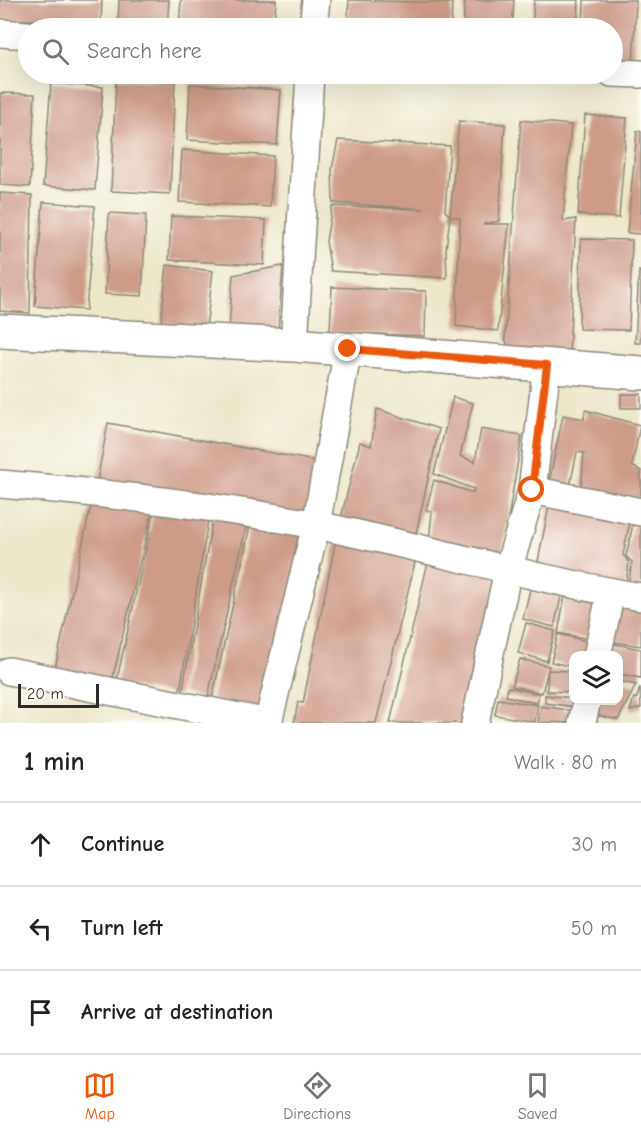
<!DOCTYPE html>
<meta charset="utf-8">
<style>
:root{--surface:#fff;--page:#f6f6f6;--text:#202124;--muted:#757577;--line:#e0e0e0;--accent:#ea580c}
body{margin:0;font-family:"Comic Neue",sans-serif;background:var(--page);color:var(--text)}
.controls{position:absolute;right:18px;bottom:18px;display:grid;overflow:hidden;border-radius:12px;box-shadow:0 6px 24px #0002}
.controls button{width:54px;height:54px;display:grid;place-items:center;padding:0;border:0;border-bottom:2px solid var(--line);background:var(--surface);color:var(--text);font:30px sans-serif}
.scale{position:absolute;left:18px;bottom:15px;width:81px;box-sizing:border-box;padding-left:6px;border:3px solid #2b2b2b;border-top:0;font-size:16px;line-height:21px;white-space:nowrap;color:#2b2b2b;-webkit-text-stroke:4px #fdfcf7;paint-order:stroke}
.stop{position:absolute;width:18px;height:18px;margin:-14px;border:4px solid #ea580c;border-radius:50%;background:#fff}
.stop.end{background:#ea580c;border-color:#fff;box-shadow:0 2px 6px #0008}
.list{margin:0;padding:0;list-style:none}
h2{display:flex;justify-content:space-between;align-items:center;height:78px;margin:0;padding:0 24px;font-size:26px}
h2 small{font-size:20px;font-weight:400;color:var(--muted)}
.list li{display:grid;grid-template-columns:39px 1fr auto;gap:18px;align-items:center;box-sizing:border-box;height:84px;padding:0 24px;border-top:2px solid var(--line)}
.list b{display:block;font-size:22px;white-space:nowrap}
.list em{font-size:20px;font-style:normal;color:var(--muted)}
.icon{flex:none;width:33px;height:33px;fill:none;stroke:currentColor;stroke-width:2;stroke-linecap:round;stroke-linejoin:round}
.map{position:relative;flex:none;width:641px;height:723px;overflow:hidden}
.search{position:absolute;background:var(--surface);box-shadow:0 6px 24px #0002;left:18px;right:18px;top:18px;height:66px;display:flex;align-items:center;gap:15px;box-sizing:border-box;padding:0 21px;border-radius:33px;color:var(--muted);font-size:22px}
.sheet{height:330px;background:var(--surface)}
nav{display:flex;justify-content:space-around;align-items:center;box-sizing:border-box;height:84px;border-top:2px solid var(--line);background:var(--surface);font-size:16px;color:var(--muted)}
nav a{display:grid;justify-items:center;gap:3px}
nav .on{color:var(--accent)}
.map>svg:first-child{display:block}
.building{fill:#ce9b89}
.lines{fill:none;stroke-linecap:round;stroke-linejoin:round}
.street-casing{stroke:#8c897a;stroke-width:30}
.secondary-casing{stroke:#8c897a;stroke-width:36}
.street{stroke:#fff;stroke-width:27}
.secondary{stroke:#fff;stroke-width:33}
.route{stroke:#ea580c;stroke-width:8}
</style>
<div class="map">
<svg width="641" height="723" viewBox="0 0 641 723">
<rect width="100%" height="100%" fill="#fdfcf7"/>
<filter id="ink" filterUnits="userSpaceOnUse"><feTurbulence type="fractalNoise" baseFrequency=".0167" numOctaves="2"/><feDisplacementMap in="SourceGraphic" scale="12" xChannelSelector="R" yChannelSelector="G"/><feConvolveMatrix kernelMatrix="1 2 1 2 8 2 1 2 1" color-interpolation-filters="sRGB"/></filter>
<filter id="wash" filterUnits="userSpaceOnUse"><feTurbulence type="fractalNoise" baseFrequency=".008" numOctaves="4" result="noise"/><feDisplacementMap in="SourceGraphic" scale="24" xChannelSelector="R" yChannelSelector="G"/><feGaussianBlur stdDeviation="1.35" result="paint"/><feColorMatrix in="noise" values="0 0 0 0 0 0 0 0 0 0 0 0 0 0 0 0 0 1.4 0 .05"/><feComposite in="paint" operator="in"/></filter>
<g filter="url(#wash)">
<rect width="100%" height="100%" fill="#ede7ca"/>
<g id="blocks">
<!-- building -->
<g class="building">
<polygon points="0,0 102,0 101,23 0,19"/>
<polygon points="119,0 169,0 167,28 118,27"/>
<polygon points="181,0 276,0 274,28 179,28"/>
<polygon points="349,0 452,3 451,28 347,28"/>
<polygon points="465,0 514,0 512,28 463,28"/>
<polygon points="534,0 579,0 577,28 532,28"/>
<polygon points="584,0 636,0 633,68 612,67 612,28 583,28"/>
<polygon points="116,79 175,81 170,194 111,191"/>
<polygon points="51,83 103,87 95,190 43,186"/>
<polygon points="190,84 281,90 277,145 187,140"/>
<polygon points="0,93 35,94 30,187 0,185"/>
<polygon points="585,115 627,118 619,218 578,215"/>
<polygon points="521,120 571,125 563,221 576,219 569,355 511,352 505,339"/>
<polygon points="459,121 505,124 499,221 483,224 509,224 498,331 456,326 460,218 450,216"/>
<polygon points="637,131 641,131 641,234 627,233"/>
<polygon points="338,140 450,146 445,211 450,216 446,250 447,278 331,271 326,241 332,206 424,209 333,203 332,169"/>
<polygon points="182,150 273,156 270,207 179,202"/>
<polygon points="0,193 32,195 30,313 0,311"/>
<polygon points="43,202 95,206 86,310 35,306"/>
<polygon points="109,213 146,215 142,296 105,294"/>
<polygon points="171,216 266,220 264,265 169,260"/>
<polygon points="581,239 632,240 629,330 579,329"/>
<polygon points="167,265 213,271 206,329 161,323"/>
<polygon points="283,266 278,329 229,329 233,275"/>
<polygon points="639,271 641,272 641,343 635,343"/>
<polygon points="332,287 426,291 425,336 330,332"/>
<rect x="621" y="394" width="20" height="14"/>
<polygon points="453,397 473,403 460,456 475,462 481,429 522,436 501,561 429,541 432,512 426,510 434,480 473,493 474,489 434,474"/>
<polygon points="377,409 439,429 415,538 341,518 360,442 371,446"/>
<polygon points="585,410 640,425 632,466 641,471 641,501 581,489 584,453 577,452 569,491 548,487 563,415 584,419"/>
<polygon points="108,423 321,462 310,520 97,481"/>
<polygon points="93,497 154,504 111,685 55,668"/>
<polygon points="550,501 631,516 623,555 629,562 625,591 536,571"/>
<polygon points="154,511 209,515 179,696 116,684"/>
<polygon points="213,516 247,523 207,701 182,693"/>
<polygon points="634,520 641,522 641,589 628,587 632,562 626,556"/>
<polygon points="250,526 310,534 265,716 212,699"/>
<polygon points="336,539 417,554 376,723 294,723 298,702 303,703"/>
<polygon points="428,562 499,573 464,723 390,723"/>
<polygon points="532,581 563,589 554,627 523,619"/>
<polygon points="565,596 606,604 599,641 558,633"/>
<polygon points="614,602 641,609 641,646 613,642"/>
<polygon points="526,623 555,631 547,661 518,653"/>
<polygon points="558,634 594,643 591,656 573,656 573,667 551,662"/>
<polygon points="609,643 641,649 641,678 618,674 618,656 607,656"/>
<polygon points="520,659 549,666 548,670 573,671 573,692 547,691 548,670 542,693 512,686"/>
<polygon points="618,681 636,685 618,720 596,715 600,700 618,700"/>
<polygon points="508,687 539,694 537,703 506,696"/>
<polygon points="640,687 641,708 630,711 634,698 637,698"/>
<polygon points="545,695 573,698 576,707 545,703"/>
<polygon points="498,699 538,705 535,722 495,715"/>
<polygon points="541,706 580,712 579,723 538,722"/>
</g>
</g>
</g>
<g filter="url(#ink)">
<use href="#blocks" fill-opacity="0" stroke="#8c897a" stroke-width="1.5"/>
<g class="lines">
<defs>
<g id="street">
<polyline points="313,28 316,0"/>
<polyline points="0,33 28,35"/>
<polyline points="612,73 641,74"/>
<polyline points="294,345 310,74"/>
<path d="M 0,484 C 106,493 212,505 316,525 C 425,547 531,579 641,597"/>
<polyline points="532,490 641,512"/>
<polyline points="597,656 611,592"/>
<polyline points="9,671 269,723"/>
<polyline points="268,723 316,525 348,349"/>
<polyline points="475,723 508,570 532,490 547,365"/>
<polyline points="582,723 587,700"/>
</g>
<polyline id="secondary" points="0,331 294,345 641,373"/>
</defs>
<!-- street casing -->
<use href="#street" class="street-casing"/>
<!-- secondary casing -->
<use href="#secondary" class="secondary-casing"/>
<!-- street -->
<use href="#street" class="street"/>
<!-- secondary -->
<use href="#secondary" class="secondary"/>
</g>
</g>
<g class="lines" filter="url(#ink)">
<!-- route -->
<polyline class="route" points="348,349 547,365 532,490"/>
</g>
</svg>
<div class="controls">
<button><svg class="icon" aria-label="layers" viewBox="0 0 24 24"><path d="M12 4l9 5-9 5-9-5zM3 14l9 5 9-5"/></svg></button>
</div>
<div class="scale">20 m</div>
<div class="stop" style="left:532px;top:490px"></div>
<div class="stop end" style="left:348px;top:349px"></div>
<div class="search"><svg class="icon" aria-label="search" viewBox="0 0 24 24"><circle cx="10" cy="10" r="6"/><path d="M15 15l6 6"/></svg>Search here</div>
</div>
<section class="sheet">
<h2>1 min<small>Walk · 80 m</small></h2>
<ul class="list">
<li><svg class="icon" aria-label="ahead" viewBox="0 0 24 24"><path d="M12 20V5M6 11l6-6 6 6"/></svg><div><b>Continue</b></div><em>30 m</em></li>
<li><svg class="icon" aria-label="left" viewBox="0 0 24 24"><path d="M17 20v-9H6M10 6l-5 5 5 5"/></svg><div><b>Turn left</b></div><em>50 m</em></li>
<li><svg class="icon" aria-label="arrive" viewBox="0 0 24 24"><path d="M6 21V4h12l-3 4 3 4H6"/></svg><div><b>Arrive at destination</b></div></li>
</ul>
</section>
<nav>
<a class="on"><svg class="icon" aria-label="map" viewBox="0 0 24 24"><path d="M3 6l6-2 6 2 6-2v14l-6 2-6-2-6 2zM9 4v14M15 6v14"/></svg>Map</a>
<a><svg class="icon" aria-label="directions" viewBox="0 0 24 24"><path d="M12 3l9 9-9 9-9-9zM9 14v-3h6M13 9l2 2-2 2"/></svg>Directions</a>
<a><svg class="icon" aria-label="saved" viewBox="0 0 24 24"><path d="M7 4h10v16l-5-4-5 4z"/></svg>Saved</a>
</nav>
